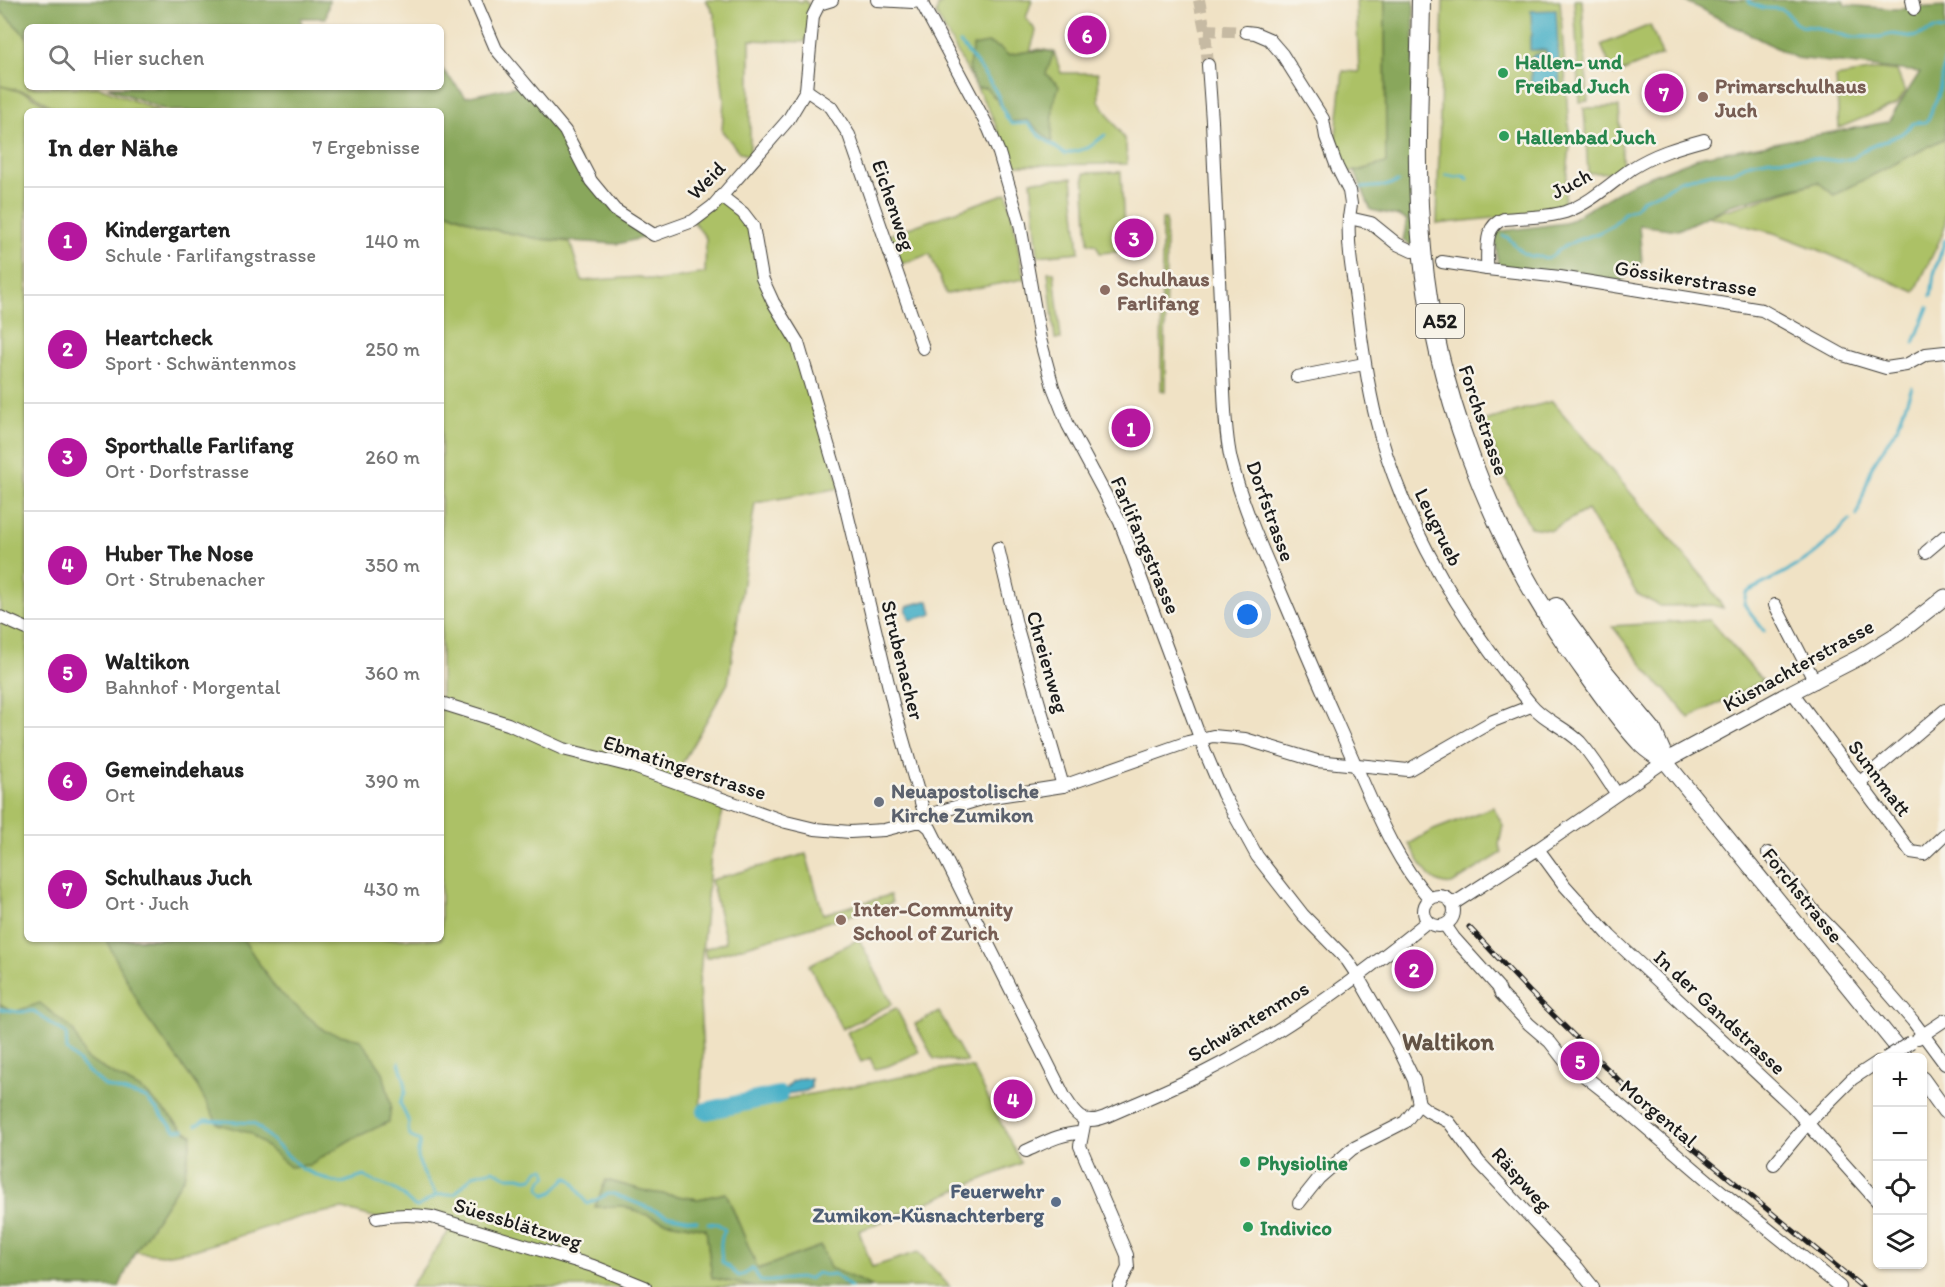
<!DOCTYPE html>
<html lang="de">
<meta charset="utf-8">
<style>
:root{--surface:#fff;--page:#f2f2f2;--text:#222;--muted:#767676;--line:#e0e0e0;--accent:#b5179e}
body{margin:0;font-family:Itim,sans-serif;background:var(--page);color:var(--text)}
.controls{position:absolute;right:18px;bottom:18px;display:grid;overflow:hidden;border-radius:9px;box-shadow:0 2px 4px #0004}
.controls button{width:54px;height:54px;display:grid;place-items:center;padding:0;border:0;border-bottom:2px solid var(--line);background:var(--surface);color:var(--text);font:30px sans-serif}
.you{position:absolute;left:1248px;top:615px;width:21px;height:21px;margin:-15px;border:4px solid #fff;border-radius:50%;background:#1a73e8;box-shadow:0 0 0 9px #1a73e833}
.badge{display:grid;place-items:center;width:39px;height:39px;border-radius:50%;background:var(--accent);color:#fff;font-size:20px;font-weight:700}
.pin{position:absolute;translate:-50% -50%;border:3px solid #fff;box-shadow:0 2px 6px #0006}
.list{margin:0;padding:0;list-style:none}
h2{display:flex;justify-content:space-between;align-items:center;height:78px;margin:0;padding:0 24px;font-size:26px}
h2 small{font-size:20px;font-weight:400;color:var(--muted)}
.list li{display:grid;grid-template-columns:39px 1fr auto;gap:18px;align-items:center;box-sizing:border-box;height:108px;padding:0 24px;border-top:2px solid var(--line)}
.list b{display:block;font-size:22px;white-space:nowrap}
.list p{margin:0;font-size:20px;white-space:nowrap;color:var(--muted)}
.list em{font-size:20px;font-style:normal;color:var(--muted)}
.icon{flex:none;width:33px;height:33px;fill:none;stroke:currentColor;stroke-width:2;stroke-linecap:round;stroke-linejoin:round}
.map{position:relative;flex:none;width:1945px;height:1287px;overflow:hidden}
.search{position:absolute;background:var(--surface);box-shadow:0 2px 4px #0004;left:24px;top:24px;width:420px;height:66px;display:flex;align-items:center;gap:15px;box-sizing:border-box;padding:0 21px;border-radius:9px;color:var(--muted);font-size:22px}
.panel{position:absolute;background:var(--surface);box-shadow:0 2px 4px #0004;left:24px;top:108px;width:420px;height:834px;border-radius:9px}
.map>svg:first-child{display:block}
.green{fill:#acc166;stroke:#646e41;stroke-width:1.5}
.forest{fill:#89a75b;stroke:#52623c;stroke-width:1.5}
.water{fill:#48b0c7;stroke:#326672;stroke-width:1.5}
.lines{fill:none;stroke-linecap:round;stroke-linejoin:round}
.stream{stroke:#48b0c7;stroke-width:3}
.river{stroke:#48b0c7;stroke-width:18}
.minor-tunnel{stroke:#c6baa3;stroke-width:12;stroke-dasharray:12 6;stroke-linecap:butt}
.minor-casing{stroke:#3c3a35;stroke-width:14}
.major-casing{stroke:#3c3a35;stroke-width:17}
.highway-casing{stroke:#3c3a35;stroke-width:20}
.minor{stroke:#fff;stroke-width:12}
.major{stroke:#fff;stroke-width:15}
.highway{stroke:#fff;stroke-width:18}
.rail-casing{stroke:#1c1c1c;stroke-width:5}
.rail{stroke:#f7f3e8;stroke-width:3;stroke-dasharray:9;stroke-linecap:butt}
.minor-bridge-casing{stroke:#3c3a35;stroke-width:14;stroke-linecap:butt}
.minor-bridge{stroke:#fff;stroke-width:12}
.leisure-dot{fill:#2e9e5b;stroke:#f7f3e8;stroke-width:2}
.education-dot{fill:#8d6e63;stroke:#f7f3e8;stroke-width:2}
.worship-dot{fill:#6b7280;stroke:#f7f3e8;stroke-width:2}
.service-dot{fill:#5c6f8a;stroke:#f7f3e8;stroke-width:2}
.labels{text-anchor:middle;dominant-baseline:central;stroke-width:5;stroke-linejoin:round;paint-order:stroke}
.shield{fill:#f7f3e8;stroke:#5e5c59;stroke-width:1.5}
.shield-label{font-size:20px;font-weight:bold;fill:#1c1c1c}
.leisure-label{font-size:21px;font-weight:bold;fill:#27864d;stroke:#f7f3e8;text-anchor:start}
.education-label{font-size:21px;font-weight:bold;fill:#785e54;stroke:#f7f3e8;text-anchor:start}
.street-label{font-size:21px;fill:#1c1c1c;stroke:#f7f3e8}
.worship-label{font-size:21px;font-weight:bold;fill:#5b616d;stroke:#f7f3e8;text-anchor:start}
.service-label{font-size:21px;font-weight:bold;fill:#4e5e75;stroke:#f7f3e8;text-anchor:end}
.quarter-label{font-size:24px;font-weight:bold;fill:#635345;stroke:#f7f3e8}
</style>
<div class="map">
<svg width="1945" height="1287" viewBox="0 0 1945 1287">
<rect width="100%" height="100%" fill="#f7f3e8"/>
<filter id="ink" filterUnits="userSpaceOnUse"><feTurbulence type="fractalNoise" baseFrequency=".0167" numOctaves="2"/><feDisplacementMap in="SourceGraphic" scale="12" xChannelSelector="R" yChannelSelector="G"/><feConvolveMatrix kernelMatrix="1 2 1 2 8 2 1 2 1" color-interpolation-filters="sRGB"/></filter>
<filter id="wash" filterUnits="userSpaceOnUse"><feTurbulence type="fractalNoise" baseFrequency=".008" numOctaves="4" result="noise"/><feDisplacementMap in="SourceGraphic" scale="24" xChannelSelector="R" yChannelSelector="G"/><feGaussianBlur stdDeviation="1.35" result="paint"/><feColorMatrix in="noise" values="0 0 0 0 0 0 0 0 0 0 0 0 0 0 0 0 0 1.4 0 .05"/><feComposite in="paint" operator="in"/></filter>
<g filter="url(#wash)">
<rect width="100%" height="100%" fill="#f0e2c5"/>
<!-- green -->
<g class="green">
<path d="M 706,0 L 795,0 L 802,2 L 804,0 C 817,8 808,29 805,42 L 750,40 L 750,157 L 739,152 L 722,131 L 724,100 L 714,14 Z"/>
<polygon points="946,0 1032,0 1026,18 1036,31 1030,52 1039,49 1054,52 1061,73 1098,73 1099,101 1124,138 1126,145 1127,164 1012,165 990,112 936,14 938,6"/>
<polygon points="1356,0 1385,0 1386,163 1348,173 1335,144 1343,71 1359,72"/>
<polygon points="1443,0 1560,0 1570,146 1564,203 1549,212 1437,224"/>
<polygon points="1574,0 1582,0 1588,101 1580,102"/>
<polygon points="0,10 27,37 27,87 99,87 160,111 58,111 31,93 1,86 29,94 55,111 27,111 27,939 441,939 441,209 490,229 539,239 570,242 582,281 639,277 656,281 705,273 706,238 693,221 721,196 753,226 762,278 798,343 841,488 755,503 728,683 672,781 726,801 711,854 699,986 703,1054 700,1115 954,1067 973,1068 1021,1163 859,1231 872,1267 918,1252 950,1287 874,1287 829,1268 821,1246 758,1269 726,1193 698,1199 649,1192 606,1180 595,1207 623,1206 663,1221 706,1229 712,1278 755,1287 410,1287 454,1224 377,1218 343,1209 303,1216 194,1250 163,1255 135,1252 184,1177 192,1135 184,1130 144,1091 86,1059 73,1030 14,1012 0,1004"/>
<polygon points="1650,25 1662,55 1614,75 1601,45"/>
<polygon points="1880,69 1897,71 1905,92 1897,104 1839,128 1836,77"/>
<polygon points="1619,107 1623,172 1588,173 1584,108"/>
<polygon points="1945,138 1945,226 1943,233 1915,292 1819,250 1774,233 1707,216 1818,182 1834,195"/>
<polygon points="1121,172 1125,251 1100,253 1096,245 1088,243 1084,173"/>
<polygon points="1072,178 1079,252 1038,256 1031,181"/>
<polygon points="1007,193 1015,229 1024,279 946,294 930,254 901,264 889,235"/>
<polygon points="1162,219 1166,219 1165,391 1161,391"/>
<polygon points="1048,272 1054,272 1061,339 1055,339"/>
<polygon points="1552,401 1708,583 1723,608 1712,605 1660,606 1637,594 1587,510 1551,530 1530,527 1505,477 1484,421"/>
<polygon points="1710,620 1763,681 1689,718 1665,688 1661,688 1612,626"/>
<path d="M 1493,807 L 1503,825 L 1499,845 L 1502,853 L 1452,884 C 1430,888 1419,860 1409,844 L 1431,831 Z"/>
<polygon points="806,854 823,914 890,895 892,903 706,958 704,949 726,942 711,880"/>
<polygon points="859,939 892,1004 842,1029 809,965"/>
<polygon points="896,1008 919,1052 888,1066 875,1069 870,1058 861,1062 847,1032"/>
<polygon points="939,1012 967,1062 934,1059 915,1024"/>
</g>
<!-- forest -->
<g class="forest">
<polygon points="0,0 329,0 326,18 300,18 303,27 27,27 27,37 0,10"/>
<polygon points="1385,0 1414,0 1414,247 1403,240 1407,220 1399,216 1371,210 1355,172 1386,163"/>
<polygon points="1683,0 1843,0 1845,5 1895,9 1945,6 1945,138 1834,195 1818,182 1731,205 1678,230 1639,225 1642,262 1621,282 1498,266 1495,232 1565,223 1633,183 1703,156 1888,122 1920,72 1796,58"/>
<path d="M 988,43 L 1000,48 L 1008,55 C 1023,52 1039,49 1054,52 L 1046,74 L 1059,86 L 1053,105 L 1052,142 L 1027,120 L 1011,122 L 997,100 L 986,88 L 977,88 C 967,69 968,66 973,46 Z"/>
<polygon points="441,68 466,97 526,84 615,210 654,235 618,244 539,239 490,229 441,209 441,111 168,111 107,87 441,87"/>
<polygon points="108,939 243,939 276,989 325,1031 361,1040 383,1072 391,1105 389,1122 350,1140 309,1165 290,1167 250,1133 218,1124 197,1086 145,1015 107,942"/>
<polygon points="40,1003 73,1030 86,1059 144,1091 184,1130 192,1135 184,1177 135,1252 119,1287 0,1287 0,1004 14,1012"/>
<polygon points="606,1180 649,1192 698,1199 726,1193 758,1269 821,1246 830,1268 874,1287 755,1287 712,1278 706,1229 663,1221 623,1206 595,1207"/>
</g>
<!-- water -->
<g class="water">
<polygon points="1556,10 1560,87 1531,89 1531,59 1534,55 1541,54 1545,62 1547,58 1546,50 1530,50 1530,37 1532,36 1531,11"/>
<path d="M 925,601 L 929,601 L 932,614 C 929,616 915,619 910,620 L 906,609 L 908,606 Z"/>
<polygon points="802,1078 811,1079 811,1088 806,1091 779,1095 793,1081"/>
</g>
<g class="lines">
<!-- stream -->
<g class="stream">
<polyline points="1748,0 1750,3 1764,8 1781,9 1787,13 1795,23 1801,26 1814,27 1849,37 1880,37 1892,34 1914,37 1935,29 1945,30"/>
<path d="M 960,43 C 972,57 985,74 995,90 C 1002,102 1002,115 1012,124 L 1028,123 L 1039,135 L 1065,154 L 1088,148 L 1105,135"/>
<polyline points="1446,175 1456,177 1464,176 1468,179"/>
<polyline points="1361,188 1385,186 1398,182"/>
<polyline points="1503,236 1507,237 1523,253 1530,256 1548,258 1555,254 1558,250 1575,241 1598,233 1612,226 1624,213 1635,208 1642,200 1667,189 1678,181 1712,173 1733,172 1750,163 1771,159 1813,158 1839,161 1854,158 1863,150 1901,134 1914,123 1925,122 1929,118 1933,106 1938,97 1945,59"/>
<polyline points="1931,296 1934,274 1945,240"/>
<polyline points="1914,343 1928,307"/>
<polyline points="1857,515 1872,466 1898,426 1912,387"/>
<path d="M 1764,631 L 1744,604 L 1746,593 C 1767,581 1788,572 1808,558 C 1823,548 1837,533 1850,520"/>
<polyline points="0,1009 19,1012 34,1011 48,1022 66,1033 67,1050 85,1069 105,1086 146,1098 175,1130 184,1130"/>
<path d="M 399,1062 L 405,1082 L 405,1093 L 400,1103 L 409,1122 L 408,1130 L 411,1137 L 420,1141 C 420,1145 419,1147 418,1151 C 416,1165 429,1184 437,1195"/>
<path d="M 196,1125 L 205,1120 L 254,1123 L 302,1169 L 333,1182 L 342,1183 L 364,1176 C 375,1184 387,1184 397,1191 C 405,1195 407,1203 417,1207 L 437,1195 L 455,1194 L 473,1175 L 493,1170 L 508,1177 L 519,1177 L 527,1179 L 533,1178 L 538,1170 L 544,1169 L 546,1171 L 547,1176 L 542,1180 L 539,1188 L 545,1195 L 553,1192 L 567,1177 L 573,1181 L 587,1204 L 608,1194 L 614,1194 L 666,1215 L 697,1221"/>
<path d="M 708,1223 L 718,1224 L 725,1230 C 719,1240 721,1250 722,1262 L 739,1276 L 745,1274 L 753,1268 L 760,1281 C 777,1283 792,1276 809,1279 L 817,1273 L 825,1275 L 834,1274 L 851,1287"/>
</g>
<!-- river -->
<polyline class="river" points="706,1111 779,1095"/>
</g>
</g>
<g filter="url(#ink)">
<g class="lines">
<!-- minor-tunnel -->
<g class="minor-tunnel">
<polyline points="1199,0 1205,30 1208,65"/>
<polyline points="1205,30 1246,32"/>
</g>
<defs>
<g id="minor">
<polyline points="475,0 496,49 565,131 591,181 615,210 654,235 693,221 713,206 788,120 806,90 813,16 819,4 832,0"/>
<polyline points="877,0 913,2 923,0"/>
<polyline points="920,0 989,129 999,153 1020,224 1040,339 1053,387 1068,425 1120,522 1206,754 1223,794 1257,856 1303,915 1347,960 1357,975 1397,1045 1414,1080 1419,1104"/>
<polyline points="1912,0 1914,9"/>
<polyline points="1246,32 1255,33 1269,39 1282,54 1323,119 1326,137 1337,167 1349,191 1351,204 1349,218 1371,223 1397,244 1412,251"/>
<path d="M 1208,65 L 1212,121 L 1224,392 C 1225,415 1226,438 1231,460 C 1245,517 1273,572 1295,626 C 1314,672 1335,718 1355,764 C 1376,811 1395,860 1430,899"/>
<polyline points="806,90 831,107 849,135 923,348"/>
<polyline points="721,196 743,213 753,226 762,278 773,302 798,343 841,488 894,708 925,816 923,822"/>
<path d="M 1349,218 C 1347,249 1354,282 1358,313 C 1363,354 1369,395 1380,434 C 1409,534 1464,624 1530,703 C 1543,720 1565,727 1580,742 C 1594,758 1605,777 1617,794"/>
<polyline points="1442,262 1487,269 1560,277 1762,310 1843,355 1886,368 1906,365 1926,354 1945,352"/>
<path d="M 1487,269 C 1488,250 1483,226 1504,219 C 1524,217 1545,218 1565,212 C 1589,204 1610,184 1631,169 C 1654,154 1678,147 1704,140"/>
<polyline points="1297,377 1364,364"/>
<polyline points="998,548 1017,628 1063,786"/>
<polyline points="1926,552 1945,536"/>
<polyline points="1775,605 1815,682"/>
<polyline points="0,617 27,629"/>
<polyline points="1792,692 1911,852 1924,854 1945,834"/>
<polyline points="441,703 508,724 563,749 631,766 786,822 815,829 850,832 884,830 915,822 923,822"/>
<polyline points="1859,783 1945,710"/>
<polyline points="925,816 985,798 1063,786 1188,742 1213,736 1245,739 1317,761 1408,770 1493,721 1531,706"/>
<path d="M 923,822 L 930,828 L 1064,1096 C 1076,1115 1082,1126 1105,1117 C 1139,1102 1173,1088 1205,1072 C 1285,1032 1359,977 1428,921"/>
<polyline points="1538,849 1565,886 1610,936 1792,1106 1878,1202"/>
<polyline points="1768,853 1814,911 1849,947 1913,1021 1945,1064"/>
<circle cx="1439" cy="911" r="15"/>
<polyline points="1453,904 1538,849 1665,761"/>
<polyline points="1445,925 1454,938 1498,987 1501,994 1529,1024 1550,1042 1564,1060 1601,1089 1712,1184 1840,1287"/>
<polyline points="1918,1038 1945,1020"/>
<polyline points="1419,1104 1428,1111 1449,1122 1479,1162 1577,1267 1593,1287"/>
<polyline points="1085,1120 1080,1146 1127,1255 1128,1268 1119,1287"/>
<path d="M 1026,1151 C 1044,1143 1061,1133 1081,1133"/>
<polyline points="1774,1164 1808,1123 1852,1079 1878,1062"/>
<polyline points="1299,1203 1319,1178 1352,1149 1405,1122 1419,1104"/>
<path d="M 377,1218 C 396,1214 412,1214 432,1217 L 593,1266 L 645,1287"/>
</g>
<g id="major">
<polyline points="1906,1058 1665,761 1792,692 1860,657 1899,633 1945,597"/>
<polyline points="1922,1079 1945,1111"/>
</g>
<g id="highway">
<path d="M 1421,0 C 1420,83 1414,166 1422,249 C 1434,385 1491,536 1569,648 C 1592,680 1614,714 1640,742 C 1647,750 1657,755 1665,761"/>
<polyline points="1556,607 1599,666 1652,730 1665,760"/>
</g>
</defs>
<!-- minor casing -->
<use href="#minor" class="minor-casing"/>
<!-- major casing -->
<use href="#major" class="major-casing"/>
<!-- highway casing -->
<use href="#highway" class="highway-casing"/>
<!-- minor -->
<use href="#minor" class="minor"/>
<!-- major -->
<use href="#major" class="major"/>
<!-- highway -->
<use href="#highway" class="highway"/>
<defs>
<polyline id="rail" points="1469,927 1529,991 1649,1110 1695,1150 1862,1287"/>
</defs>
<!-- rail casing -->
<use href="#rail" class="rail-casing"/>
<!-- rail -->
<use href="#rail" class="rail"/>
<defs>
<polyline id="minor-bridge" points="1886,1058 1911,1042"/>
</defs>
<!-- minor-bridge casing -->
<use href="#minor-bridge" class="minor-bridge-casing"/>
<!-- minor-bridge -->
<use href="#minor-bridge" class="minor-bridge"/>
</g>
</g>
<!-- markers -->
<g class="leisure-dot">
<circle cx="1503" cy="73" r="6"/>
<circle cx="1504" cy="136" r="6"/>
<circle cx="1245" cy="1162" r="6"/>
<circle cx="1248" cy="1227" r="6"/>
</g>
<g class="education-dot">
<circle cx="1703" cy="97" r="6"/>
<circle cx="1105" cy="290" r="6"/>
<circle cx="841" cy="920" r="6"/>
</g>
<circle class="worship-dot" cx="879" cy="802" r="6"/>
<circle class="service-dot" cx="1056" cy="1202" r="6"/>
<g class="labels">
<!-- shield labels -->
<rect class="shield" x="1416" y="304" width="48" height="34" rx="4.5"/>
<g class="shield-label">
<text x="1440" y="321">A52</text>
</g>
<!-- leisure labels -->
<g class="leisure-label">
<text x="1515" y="61">Hallen- und<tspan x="1515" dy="24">Freibad Juch</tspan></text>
<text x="1516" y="136">Hallenbad Juch</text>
<text x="1257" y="1162">Physioline</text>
<text x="1260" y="1227">Indivico</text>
</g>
<!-- education labels -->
<g class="education-label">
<text x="1715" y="85">Primarschulhaus<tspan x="1715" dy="24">Juch</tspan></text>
<text x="1117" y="278">Schulhaus<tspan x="1117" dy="24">Farlifang</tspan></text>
<text x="853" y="908">Inter-Community<tspan x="853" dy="24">School of Zurich</tspan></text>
</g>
<!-- street labels -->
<g class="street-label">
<text transform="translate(706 180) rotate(-46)">Weid</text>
<text transform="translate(1571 183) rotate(-28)">Juch</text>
<text transform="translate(894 205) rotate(71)">Eichenweg</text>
<text transform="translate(1686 278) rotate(9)">Gössikerstrasse</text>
<text transform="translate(1484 420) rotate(71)">Forchstrasse</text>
<text transform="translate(1271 511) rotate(70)">Dorfstrasse</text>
<text transform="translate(1439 527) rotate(64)">Leugrueb</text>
<text transform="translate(1146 545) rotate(67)">Farlifangstrasse</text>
<text transform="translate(903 660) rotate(76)">Strubenacher</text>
<text transform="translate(1048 662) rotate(74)">Chreienweg</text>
<text transform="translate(1798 665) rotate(-29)">Küsnachterstrasse</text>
<text transform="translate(685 767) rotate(18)">Ebmatingerstrasse</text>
<text transform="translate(1880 778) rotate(53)">Sunnmatt</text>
<text transform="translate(1803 895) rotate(51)">Forchstrasse</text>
<text transform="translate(1720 1012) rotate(43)">In der Gandstrasse</text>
<text transform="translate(1248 1021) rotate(-31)">Schwäntenmos</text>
<text transform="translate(1659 1113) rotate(40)">Morgental</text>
<text transform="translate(1522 1179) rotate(48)">Räspweg</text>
<text transform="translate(518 1223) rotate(17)">Süessblätzweg</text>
</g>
<!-- worship labels -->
<g class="worship-label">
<text x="891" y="790">Neuapostolische<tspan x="891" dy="24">Kirche Zumikon</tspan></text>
</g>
<!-- service labels -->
<g class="service-label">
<text x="1044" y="1190">Feuerwehr<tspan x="1044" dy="24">Zumikon-Küsnachterberg</tspan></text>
</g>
<!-- quarter labels -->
<g class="quarter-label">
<text x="1448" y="1041">Waltikon</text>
</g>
</g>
</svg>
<div class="controls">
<button>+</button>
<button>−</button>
<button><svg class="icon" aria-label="locate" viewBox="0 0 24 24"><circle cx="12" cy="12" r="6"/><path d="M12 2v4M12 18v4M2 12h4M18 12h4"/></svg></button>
<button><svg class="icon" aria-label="layers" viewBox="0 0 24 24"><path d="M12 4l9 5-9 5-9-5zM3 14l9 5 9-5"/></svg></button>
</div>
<div class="you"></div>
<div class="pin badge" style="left:1131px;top:428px">1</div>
<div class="pin badge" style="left:1414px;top:969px">2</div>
<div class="pin badge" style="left:1134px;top:238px">3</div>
<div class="pin badge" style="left:1013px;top:1099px">4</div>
<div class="pin badge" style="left:1580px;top:1061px">5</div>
<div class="pin badge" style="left:1087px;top:35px">6</div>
<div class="pin badge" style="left:1664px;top:93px">7</div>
<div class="search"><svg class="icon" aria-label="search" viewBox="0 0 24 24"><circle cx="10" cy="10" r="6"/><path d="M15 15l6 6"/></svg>Hier suchen</div>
<section class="panel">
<h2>In der Nähe<small>7 Ergebnisse</small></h2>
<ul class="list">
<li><span class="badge">1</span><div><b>Kindergarten</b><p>Schule · Farlifangstrasse</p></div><em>140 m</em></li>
<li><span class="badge">2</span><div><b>Heartcheck</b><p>Sport · Schwäntenmos</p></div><em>250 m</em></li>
<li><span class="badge">3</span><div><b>Sporthalle Farlifang</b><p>Ort · Dorfstrasse</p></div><em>260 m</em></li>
<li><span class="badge">4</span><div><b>Huber The Nose</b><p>Ort · Strubenacher</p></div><em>350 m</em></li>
<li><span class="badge">5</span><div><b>Waltikon</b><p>Bahnhof · Morgental</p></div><em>360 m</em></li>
<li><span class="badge">6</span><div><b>Gemeindehaus</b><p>Ort</p></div><em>390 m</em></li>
<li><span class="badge">7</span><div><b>Schulhaus Juch</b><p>Ort · Juch</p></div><em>430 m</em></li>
</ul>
</section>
</div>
